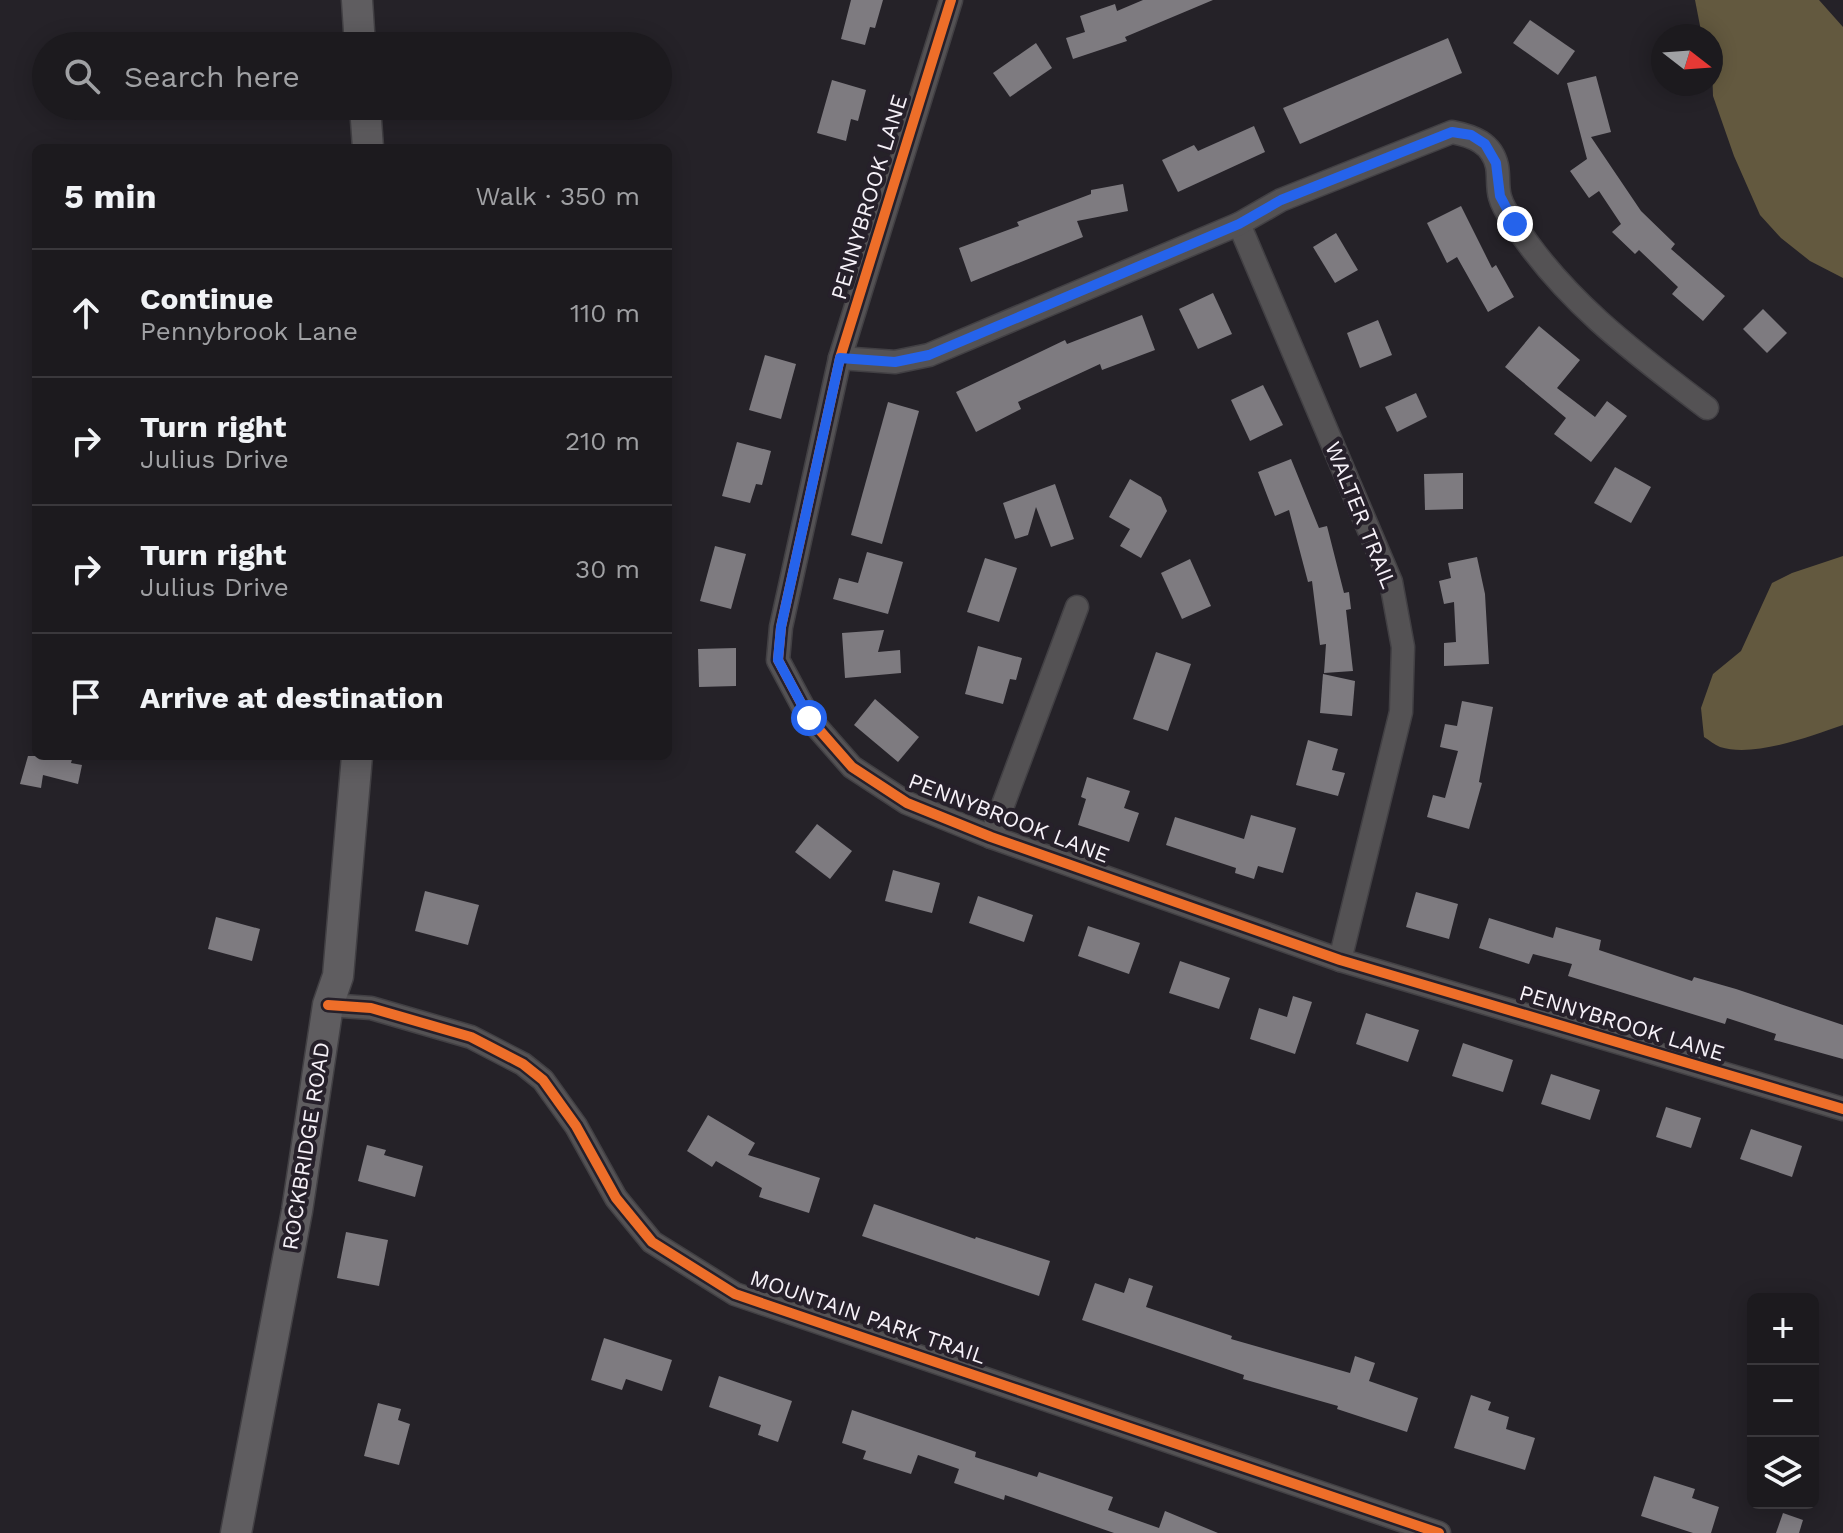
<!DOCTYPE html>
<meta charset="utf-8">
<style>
:root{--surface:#1c1a1e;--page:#29272b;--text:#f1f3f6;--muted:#a0a1a4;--line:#3a383c}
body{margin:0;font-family:"Work Sans",sans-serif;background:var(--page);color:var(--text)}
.controls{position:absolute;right:24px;bottom:24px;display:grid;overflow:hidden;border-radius:12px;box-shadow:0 4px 20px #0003}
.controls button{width:72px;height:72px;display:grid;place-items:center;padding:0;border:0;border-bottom:2px solid var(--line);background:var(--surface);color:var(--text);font:40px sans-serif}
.compass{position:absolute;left:1651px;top:24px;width:72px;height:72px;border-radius:50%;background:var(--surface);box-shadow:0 4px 20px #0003;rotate:107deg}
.stop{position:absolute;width:24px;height:24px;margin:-18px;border:6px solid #2563eb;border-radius:50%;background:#fff}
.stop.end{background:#2563eb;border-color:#fff;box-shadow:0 2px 8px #0008}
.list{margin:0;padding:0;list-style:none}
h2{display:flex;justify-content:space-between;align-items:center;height:104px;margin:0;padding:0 32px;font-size:34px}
h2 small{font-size:26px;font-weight:400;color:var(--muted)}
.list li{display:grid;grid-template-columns:52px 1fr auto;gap:24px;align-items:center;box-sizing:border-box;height:128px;padding:0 32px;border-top:2px solid var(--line)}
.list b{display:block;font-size:30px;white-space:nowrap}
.list p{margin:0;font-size:26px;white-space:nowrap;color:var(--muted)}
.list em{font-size:26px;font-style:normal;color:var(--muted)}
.icon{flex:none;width:44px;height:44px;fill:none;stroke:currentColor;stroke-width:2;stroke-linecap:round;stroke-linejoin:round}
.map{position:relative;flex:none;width:1843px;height:1533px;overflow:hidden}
.search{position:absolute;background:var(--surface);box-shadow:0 4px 20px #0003;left:32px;top:32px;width:640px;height:88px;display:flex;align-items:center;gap:20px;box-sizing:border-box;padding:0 28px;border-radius:44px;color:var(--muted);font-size:30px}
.panel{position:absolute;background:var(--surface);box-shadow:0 4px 20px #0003;left:32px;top:144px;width:640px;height:616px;border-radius:12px}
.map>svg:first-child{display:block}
.water{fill:#63593f}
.building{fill:#7e7b80}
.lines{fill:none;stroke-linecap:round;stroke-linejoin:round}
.minor-casing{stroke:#424044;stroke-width:25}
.secondary-casing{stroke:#424044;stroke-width:33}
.minor{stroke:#545254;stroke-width:22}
.secondary{stroke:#5f5d60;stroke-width:30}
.cycleway-casing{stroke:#26202a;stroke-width:15}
.cycleway{stroke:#ee6e29;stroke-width:10}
.route{stroke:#2563eb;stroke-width:10}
.labels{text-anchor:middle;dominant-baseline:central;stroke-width:8;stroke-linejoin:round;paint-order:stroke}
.street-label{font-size:22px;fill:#f6f1f8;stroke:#26202a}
</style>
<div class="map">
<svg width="1843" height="1533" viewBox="0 0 1843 1533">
<rect width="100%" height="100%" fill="#252228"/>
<!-- water -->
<g class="water">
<polygon points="1695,0 1819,0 1843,27 1843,278 1810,261 1781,238 1760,215 1734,156 1713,96 1711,36 1702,36"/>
<path d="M 1843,556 L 1843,725 C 1811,736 1754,758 1720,747 C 1715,745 1709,740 1704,737 L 1701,708 L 1713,674 L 1741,651 L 1772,583 L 1792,573 Z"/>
</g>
<!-- building -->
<g class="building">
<polygon points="851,0 883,0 875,28 870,27 865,45 841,39"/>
<polygon points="1143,0 1213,0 1125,37 1127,41 1073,59 1066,38 1085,32 1080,16 1115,4 1117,11"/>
<polygon points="1530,20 1575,51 1558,75 1513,43"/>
<polygon points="1448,38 1462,73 1300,144 1283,108"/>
<polygon points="1036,43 1052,68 1010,97 993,73"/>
<polygon points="1596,76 1611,132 1591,137 1641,211 1675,244 1671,249 1725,296 1703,321 1672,294 1678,287 1639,250 1635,254 1612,232 1621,224 1599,191 1589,198 1570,171 1587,159 1567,83"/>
<polygon points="832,80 866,90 858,121 851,119 846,141 817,133"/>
<polygon points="1254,126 1265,152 1178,192 1162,160 1194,145 1198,151"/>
<polygon points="1123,184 1128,211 1077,221 1083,237 971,282 959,248 1019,226 1017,222 1091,194 1091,190"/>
<polygon points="1461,206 1492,268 1496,265 1514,297 1488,312 1457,257 1447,263 1427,223"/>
<polygon points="1336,233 1358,270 1335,283 1313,247"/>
<polygon points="1213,293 1232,334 1198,349 1179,309"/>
<polygon points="1763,309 1787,333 1767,353 1743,329"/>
<polygon points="1142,315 1155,350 1102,370 1100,364 1018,402 1021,409 976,432 956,392 1065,340 1067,344"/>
<polygon points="1378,320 1392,355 1360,368 1347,333"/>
<polygon points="1539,326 1580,360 1557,388 1595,417 1607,401 1627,416 1591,462 1554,434 1566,418 1505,367"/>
<polygon points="765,355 796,364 781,419 749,410"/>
<polygon points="1263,385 1283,425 1250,441 1231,400"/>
<polygon points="1416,393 1427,417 1397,432 1385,407"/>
<polygon points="888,402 919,411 882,544 851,535"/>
<polygon points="737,442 771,451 762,485 756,484 750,503 722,496"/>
<polygon points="1291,459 1319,528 1327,526 1344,593 1349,592 1351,609 1346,610 1353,671 1324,673 1326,644 1320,645 1312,581 1308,582 1289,510 1275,516 1258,472"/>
<polygon points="1615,467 1651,487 1631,523 1594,503"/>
<polygon points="1463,473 1463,509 1425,510 1424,474"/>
<polygon points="1130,479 1161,497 1167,511 1141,558 1120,546 1130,529 1109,517"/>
<polygon points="1055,484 1074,539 1051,547 1036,507 1028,535 1015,539 1003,503"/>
<polygon points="715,546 746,554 731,609 700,601"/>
<polygon points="867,552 903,562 888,614 833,599 839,578 858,583"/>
<polygon points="1477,557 1485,594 1489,664 1444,666 1444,643 1456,642 1454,602 1444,604 1439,581 1451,578 1448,563"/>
<polygon points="985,558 1017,568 999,622 967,612"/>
<polygon points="1190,559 1211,606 1182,619 1161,573"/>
<polygon points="884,630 878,652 900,650 901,673 845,678 842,633"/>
<polygon points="978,646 1022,658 1016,680 1010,679 1003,704 965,694"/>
<polygon points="736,648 736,686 699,687 698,649"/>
<polygon points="1156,652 1191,664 1168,731 1133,719"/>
<polygon points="1323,674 1355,681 1352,716 1320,713"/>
<polygon points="875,699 919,737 898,762 854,725"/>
<polygon points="1462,701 1493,707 1479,782 1482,783 1469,829 1427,817 1433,795 1445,798 1458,751 1440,747 1445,724 1457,726"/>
<polygon points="1308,740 1338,749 1332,770 1345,773 1338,796 1296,785"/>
<polygon points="28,756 73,756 71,763 82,765 78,784 43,775 41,788 20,784"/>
<polygon points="1087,777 1130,791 1124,808 1139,813 1129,842 1078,825 1086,799 1081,797"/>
<polygon points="1251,815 1296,828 1283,873 1258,866 1254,879 1235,873 1236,868 1166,845 1175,817 1244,839"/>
<polygon points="817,824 852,851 830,879 795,852"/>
<polygon points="893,870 940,883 932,913 885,901"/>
<polygon points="425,891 479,905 468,945 415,931"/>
<polygon points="1416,892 1458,904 1449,939 1406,927"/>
<polygon points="978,896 1033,915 1024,942 969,923"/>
<polygon points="216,917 260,929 252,961 208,949"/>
<polygon points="1489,918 1553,938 1556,927 1601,940 1599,950 1692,981 1694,977 1736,989 1843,1025 1843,1059 1774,1040 1776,1034 1727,1018 1725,1024 1568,976 1572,964 1533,954 1529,964 1479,948"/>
<polygon points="1088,926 1140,943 1129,974 1078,956"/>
<polygon points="1180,961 1230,978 1219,1009 1169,993"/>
<polygon points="1293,996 1312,1002 1295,1054 1250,1039 1259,1008 1287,1017"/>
<polygon points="1366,1013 1419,1030 1408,1062 1356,1044"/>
<polygon points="1463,1043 1513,1060 1503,1092 1452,1076"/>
<polygon points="1551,1074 1600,1090 1590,1120 1541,1104"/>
<polygon points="1666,1107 1701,1118 1691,1148 1656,1137"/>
<polygon points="708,1115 755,1143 748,1155 820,1178 809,1213 759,1197 762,1188 716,1161 712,1167 687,1151"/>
<polygon points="1751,1129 1802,1146 1792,1177 1740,1159"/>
<polygon points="367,1145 386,1150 384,1155 423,1166 415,1197 358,1181"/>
<polygon points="874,1204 975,1239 976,1237 1050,1261 1039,1296 862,1236"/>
<polygon points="346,1232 388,1240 379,1286 337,1278"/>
<polygon points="1129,1278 1153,1286 1146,1307 1232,1336 1231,1339 1350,1373 1355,1356 1375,1363 1369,1381 1418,1398 1407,1432 1337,1409 1338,1406 1243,1379 1244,1375 1082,1320 1095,1283 1124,1293"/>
<polygon points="604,1338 672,1360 662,1391 626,1379 622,1390 591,1380"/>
<polygon points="719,1376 792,1401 778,1442 758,1435 761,1425 709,1407"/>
<polygon points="1471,1395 1491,1402 1488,1410 1509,1417 1506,1429 1535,1438 1525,1470 1454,1448"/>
<polygon points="378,1403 401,1409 398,1420 410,1424 399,1465 364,1456"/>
<polygon points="852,1410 976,1452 975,1457 1037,1477 1039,1472 1113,1497 1108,1510 1159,1528 1165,1511 1218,1533 1114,1533 1005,1495 1004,1500 954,1483 959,1469 918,1455 911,1474 863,1459 866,1451 842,1443"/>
<polygon points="1654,1476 1695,1489 1692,1498 1719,1507 1711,1533 1693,1533 1641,1516"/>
<polygon points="1783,1513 1803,1520 1799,1533 1776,1533"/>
</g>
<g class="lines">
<defs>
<g id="minor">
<polyline points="951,0 840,358 781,627 778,660 809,718 852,767 907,803 991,837 1340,960 1843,1109"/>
<polyline points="1239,224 1391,582 1403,647 1401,712 1340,960"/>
<path d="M 840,358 L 895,362 L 929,355 L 1239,224 L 1281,200 L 1452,132 C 1473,136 1492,143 1497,166 C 1499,176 1497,187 1500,197 C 1502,205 1509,216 1514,223 C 1563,300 1636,354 1707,408"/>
<polyline points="991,837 1077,607"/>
<polyline points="328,1005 371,1008 471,1037 523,1064 543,1080 576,1126 616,1198 652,1242 735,1294 1439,1533"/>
</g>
<g id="secondary">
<polyline points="357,0 360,46"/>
<polyline points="365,106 368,148"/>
<polyline points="236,1533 297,1211 328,1005 338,976 357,756"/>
</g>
</defs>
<!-- minor casing -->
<use href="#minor" class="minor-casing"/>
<!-- secondary casing -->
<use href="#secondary" class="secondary-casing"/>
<!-- minor -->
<use href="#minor" class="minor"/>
<!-- secondary -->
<use href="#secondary" class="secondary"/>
<defs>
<g id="cycleway">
<polyline points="951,0 840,358 781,627 778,660 809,718 852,767 907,803 991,837 1340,960 1843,1109"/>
<polyline points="328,1005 371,1008 471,1037 523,1064 543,1080 576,1126 616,1198 652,1242 735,1294 1439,1533"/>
</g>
</defs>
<!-- cycleway casing -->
<use href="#cycleway" class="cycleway-casing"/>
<!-- cycleway -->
<use href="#cycleway" class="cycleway"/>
</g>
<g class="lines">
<!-- route -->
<polyline class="route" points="809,718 778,660 781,627 840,358 895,362 929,355 1239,224 1281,200 1452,132 1471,135 1485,144 1496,163 1500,196 1515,224"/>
</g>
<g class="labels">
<!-- street labels -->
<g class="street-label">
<text transform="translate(869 197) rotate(-73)">PENNYBROOK LANE</text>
<text transform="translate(1361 515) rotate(68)">WALTER TRAIL</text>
<text transform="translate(1009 818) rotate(21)">PENNYBROOK LANE</text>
<text transform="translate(1622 1023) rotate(17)">PENNYBROOK LANE</text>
<text transform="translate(306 1146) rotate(-81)">ROCKBRIDGE ROAD</text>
<text transform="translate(868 1317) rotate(19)">MOUNTAIN PARK TRAIL</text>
</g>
</g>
</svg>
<div class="controls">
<button>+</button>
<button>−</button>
<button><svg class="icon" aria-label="layers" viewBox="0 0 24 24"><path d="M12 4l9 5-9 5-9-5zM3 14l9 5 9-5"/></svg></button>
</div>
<svg class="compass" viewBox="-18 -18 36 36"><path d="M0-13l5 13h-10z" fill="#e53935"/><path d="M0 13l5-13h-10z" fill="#a0a1a4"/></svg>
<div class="stop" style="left:809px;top:718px"></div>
<div class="stop end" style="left:1515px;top:224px"></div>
<div class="search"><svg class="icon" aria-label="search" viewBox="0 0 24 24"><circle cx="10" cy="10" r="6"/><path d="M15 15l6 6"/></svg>Search here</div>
<section class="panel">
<h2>5 min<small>Walk · 350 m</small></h2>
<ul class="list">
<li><svg class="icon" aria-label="ahead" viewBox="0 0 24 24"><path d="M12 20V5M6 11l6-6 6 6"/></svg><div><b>Continue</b><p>Pennybrook Lane</p></div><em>110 m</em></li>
<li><svg class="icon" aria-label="right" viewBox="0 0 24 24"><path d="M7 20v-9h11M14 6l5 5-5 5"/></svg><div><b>Turn right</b><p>Julius Drive</p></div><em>210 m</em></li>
<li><svg class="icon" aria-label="right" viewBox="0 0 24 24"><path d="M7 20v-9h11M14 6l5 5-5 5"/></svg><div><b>Turn right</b><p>Julius Drive</p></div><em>30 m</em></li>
<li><svg class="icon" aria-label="arrive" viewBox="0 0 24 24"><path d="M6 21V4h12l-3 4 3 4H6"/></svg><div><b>Arrive at destination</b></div></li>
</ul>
</section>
</div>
